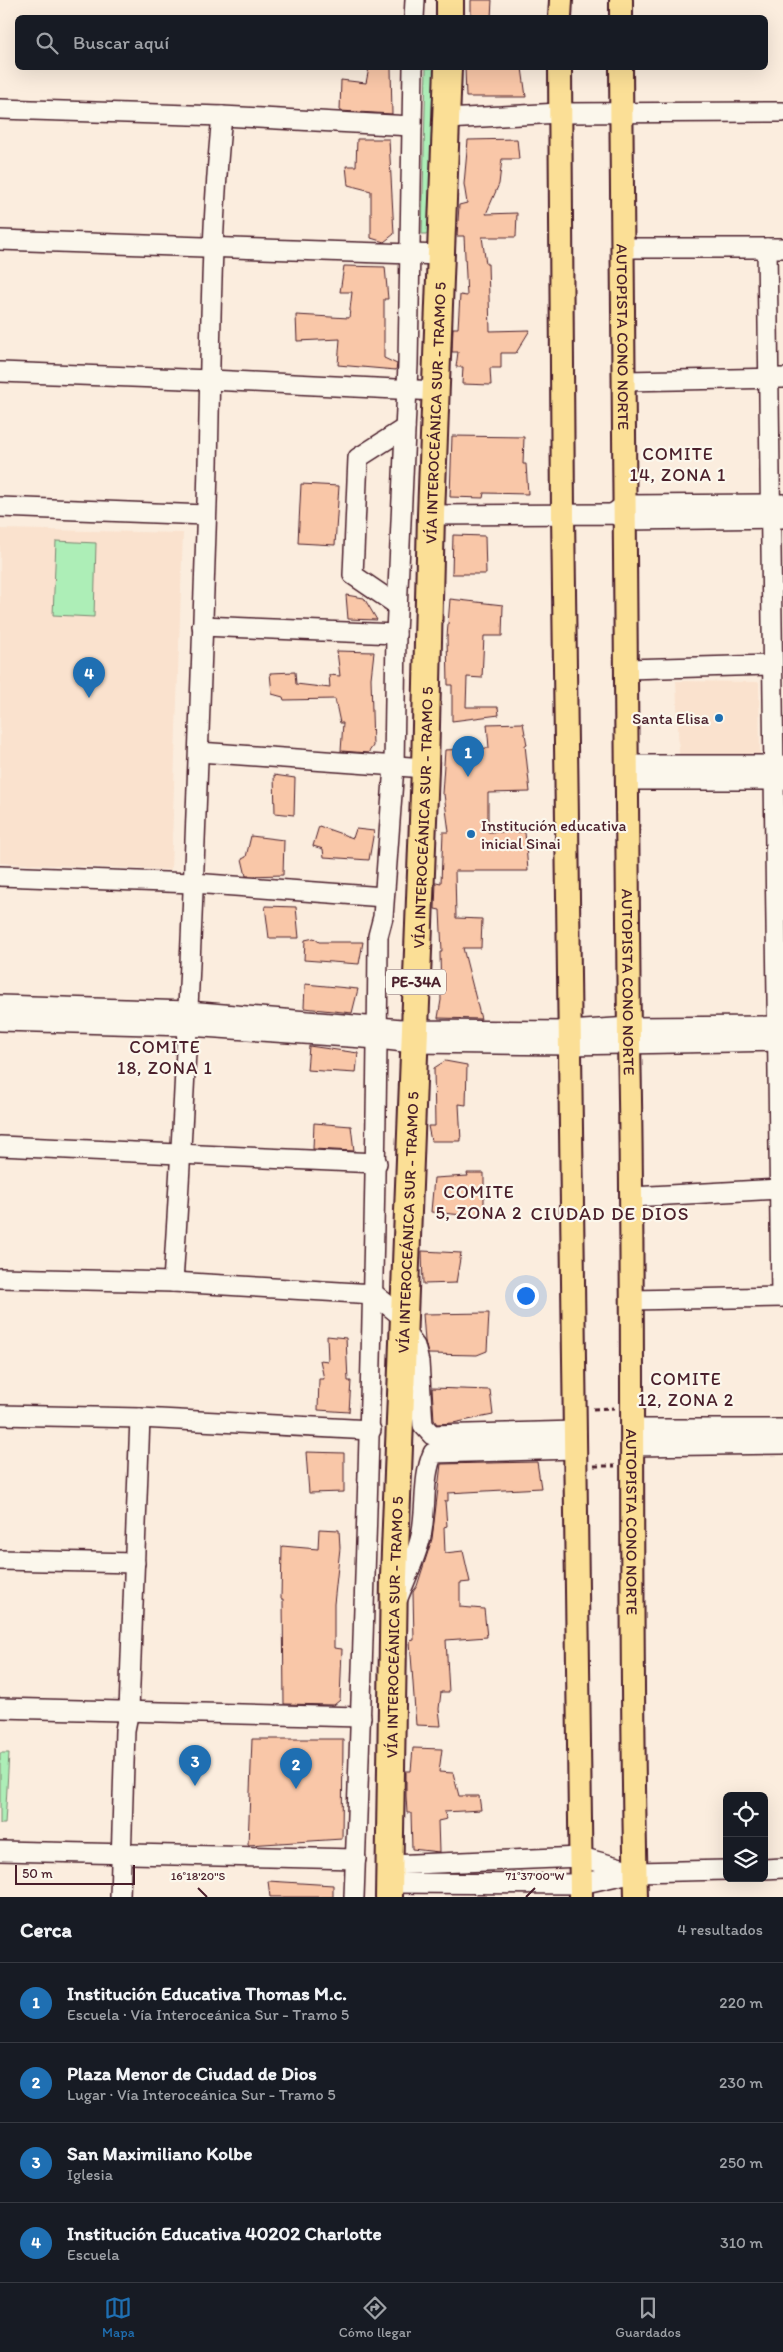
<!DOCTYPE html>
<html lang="es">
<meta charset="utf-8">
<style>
:root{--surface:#171b24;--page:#20242c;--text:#f1f3f6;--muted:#9ea1a6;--line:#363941;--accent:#1f6fb2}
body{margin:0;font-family:Itim,sans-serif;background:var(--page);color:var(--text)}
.controls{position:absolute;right:15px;bottom:15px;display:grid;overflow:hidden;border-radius:8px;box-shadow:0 5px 20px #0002}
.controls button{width:45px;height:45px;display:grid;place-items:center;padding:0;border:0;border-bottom:1px solid var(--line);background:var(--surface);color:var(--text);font:25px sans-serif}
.scale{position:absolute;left:15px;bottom:12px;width:120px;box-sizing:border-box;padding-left:5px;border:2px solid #4a1f2b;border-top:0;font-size:14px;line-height:18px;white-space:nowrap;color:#4a1f2b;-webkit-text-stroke:4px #fbf7ec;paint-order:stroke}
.you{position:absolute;left:525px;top:1295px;width:18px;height:18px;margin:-12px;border:4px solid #fff;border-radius:50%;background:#1a73e8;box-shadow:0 0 0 8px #1a73e833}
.badge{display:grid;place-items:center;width:32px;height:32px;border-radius:50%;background:var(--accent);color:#fff;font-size:16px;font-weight:700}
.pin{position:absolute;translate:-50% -41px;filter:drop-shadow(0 1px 2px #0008)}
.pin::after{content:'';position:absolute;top:26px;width:18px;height:15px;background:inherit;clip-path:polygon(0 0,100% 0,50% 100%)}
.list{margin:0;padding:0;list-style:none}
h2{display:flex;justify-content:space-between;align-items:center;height:65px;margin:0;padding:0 20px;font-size:21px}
h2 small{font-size:16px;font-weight:400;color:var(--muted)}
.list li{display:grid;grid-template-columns:32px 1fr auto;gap:15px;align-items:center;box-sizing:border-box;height:80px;padding:0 20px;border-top:1px solid var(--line)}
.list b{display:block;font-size:19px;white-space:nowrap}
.list p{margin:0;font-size:16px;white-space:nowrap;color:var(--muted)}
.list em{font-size:16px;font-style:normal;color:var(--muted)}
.icon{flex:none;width:28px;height:28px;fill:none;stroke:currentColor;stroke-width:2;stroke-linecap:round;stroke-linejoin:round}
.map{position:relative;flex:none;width:783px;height:1897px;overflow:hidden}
.search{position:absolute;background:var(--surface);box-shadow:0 5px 20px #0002;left:15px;right:15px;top:15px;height:55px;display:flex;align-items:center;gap:12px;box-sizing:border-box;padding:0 18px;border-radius:8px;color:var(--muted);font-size:19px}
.sheet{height:385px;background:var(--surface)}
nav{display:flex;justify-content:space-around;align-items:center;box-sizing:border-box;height:70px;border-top:1px solid var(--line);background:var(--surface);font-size:14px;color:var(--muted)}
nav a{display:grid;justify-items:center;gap:2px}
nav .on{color:var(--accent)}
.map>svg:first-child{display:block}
.built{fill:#fae2ce}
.green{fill:#adeeb7;stroke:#7c8671}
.building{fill:#f9c7a8;stroke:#4a1f2b}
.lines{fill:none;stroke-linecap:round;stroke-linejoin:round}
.minor-casing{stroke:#4a1f2b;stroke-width:22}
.major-casing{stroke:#4a1f2b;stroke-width:26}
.highway-casing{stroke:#4a1f2b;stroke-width:30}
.path{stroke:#4a1f2b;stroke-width:3;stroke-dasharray:5 4;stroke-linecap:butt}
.minor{stroke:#fbf7ec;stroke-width:19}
.major{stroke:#fbdf96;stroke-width:22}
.highway{stroke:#fbdf96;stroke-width:26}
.ticks{fill:none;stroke:#4a1f2b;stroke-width:2}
.poi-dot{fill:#1f6fb2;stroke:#fbf7ec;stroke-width:2}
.labels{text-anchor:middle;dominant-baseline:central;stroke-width:4.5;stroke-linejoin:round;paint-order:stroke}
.shield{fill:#fbf7ec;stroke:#7f6065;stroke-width:1}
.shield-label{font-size:15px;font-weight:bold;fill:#4a1f2b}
.street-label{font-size:16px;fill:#4a1f2b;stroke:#fbf7ec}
.poi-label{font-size:16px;fill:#4a1f2b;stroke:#fbf7ec;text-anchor:end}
.neighbourhood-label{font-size:18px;letter-spacing:1px;fill:#4a1f2b;stroke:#fbf7ec}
.quarter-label{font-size:19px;letter-spacing:1px;fill:#4a1f2b;stroke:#fbf7ec}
.ticks-label{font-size:12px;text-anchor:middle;fill:#4a1f2b;stroke:#fbf7ec;stroke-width:4.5;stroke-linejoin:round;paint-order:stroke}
</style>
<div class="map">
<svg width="783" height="1897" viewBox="0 0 783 1897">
<rect width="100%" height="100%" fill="#fbedde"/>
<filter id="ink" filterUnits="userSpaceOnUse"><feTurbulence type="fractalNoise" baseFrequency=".02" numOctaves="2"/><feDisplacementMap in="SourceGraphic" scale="10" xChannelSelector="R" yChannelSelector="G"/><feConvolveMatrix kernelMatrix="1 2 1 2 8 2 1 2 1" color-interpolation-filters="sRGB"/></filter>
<g filter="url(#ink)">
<!-- built -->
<g class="built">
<polygon points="0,529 183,533 171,870 0,863"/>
<polygon points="676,681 759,682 760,756 679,754"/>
</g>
<!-- green -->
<g class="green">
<polygon points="426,68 435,68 428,234 422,234"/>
<polygon points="56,541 96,543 94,617 53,615"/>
<polygon points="0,1753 9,1753 5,1824 0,1824"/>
</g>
<!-- building -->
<g class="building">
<polygon points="471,0 492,0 491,18 471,18"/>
<polygon points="369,68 391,68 392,114 340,111 341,80 366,83"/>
<polygon points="465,68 522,68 526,97 466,97"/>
<polygon points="357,139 389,139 394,234 384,242 371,238 371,191 348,185 346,166 356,166"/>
<polygon points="517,139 519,159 502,159 499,184 486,214 517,213 516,237 482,237 486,264 488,264 490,331 530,330 516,353 501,353 501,368 490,368 491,385 462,384 463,367 456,367 458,352 452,352 453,328 458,328 460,295 467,296 464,236 457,236 459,205 467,203 464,184 468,140"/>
<polygon points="344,266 385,267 388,299 384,299 384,358 397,364 396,370 338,365 340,339 297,341 296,315 349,318 352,292 340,292"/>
<polygon points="452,436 524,437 523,464 526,464 528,494 484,493 483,498 450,497"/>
<polygon points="301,484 339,486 335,545 298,543"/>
<polygon points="453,535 485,536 486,574 452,574"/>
<polygon points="346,595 364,598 377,620 348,619"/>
<polygon points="450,599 503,605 502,636 484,636 482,678 467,677 466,707 498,707 499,715 452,721 452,685 448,685 447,637"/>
<polygon points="337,651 374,652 371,678 373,746 368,753 341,751 343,723 340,723 335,699 284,700 283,697 272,694 270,673 295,672 296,684 330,688 329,675 340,676"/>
<polygon points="523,723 527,745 525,745 530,792 488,793 488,832 525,832 528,871 455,871 456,918 482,919 481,948 463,948 481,1019 438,1018 441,1000 440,952 442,952 440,910 435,909 436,882 441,883 443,832 449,832 444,794 442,794 445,750 489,748 487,724"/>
<polygon points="274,775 295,778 294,815 275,813"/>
<polygon points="319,826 353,838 356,829 374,831 369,860 324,857 323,849 313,846"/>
<polygon points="251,836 284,840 283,875 246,876 242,859 246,857"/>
<polygon points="265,906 296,907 299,938 269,938"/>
<polygon points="314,938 319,942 363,942 359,964 304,960 305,940"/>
<polygon points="305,984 358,989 352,1013 304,1008"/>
<polygon points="309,1046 358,1053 356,1073 307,1070"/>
<polygon points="445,1061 467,1065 466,1105 459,1104 461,1141 431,1141 428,1126 435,1126 434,1068"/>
<polygon points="314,1123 351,1126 354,1151 313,1149"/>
<polygon points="467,1173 484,1173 484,1217 431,1212 434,1178 468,1176"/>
<polygon points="422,1251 461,1253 456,1283 423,1284"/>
<polygon points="489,1313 487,1351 477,1355 428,1354 425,1341 423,1314"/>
<polygon points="327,1336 346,1338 348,1381 351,1381 349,1412 318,1410 319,1379 324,1379 320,1360 328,1361"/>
<polygon points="432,1388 490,1390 493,1415 453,1423 437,1424 434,1420"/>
<polygon points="306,1452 344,1453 344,1492 309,1493"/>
<polygon points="537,1462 541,1488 448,1493 448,1501 445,1501 447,1526 444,1527 445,1553 463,1551 470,1582 460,1583 460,1607 484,1609 487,1637 446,1640 449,1692 441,1692 439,1709 441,1726 416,1725 410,1641 414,1640 413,1592 417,1586 432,1539 441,1464"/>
<polygon points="319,1529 339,1530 340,1548 334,1604 334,1648 342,1649 340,1700 334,1705 284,1704 283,1599 281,1599 282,1546 318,1549"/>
<polygon points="252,1739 343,1739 342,1839 248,1845"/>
<polygon points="413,1748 442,1749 439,1772 453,1773 459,1796 479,1796 481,1810 444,1812 447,1819 438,1821 439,1852 412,1849 411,1813 407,1813 406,1796 406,1771 411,1771"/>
<polygon points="268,1881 333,1885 333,1897 270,1897"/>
</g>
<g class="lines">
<defs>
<g id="minor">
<polyline points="414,18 415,0"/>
<polyline points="0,109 222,116 412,126"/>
<polyline points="446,119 560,113 783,112"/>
<polyline points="0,240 441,255"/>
<polyline points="623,248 783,248"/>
<polyline points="767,248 781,1297"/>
<polyline points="0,372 211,380 437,391"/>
<polyline points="624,381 783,378"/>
<polyline points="0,507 206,515"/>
<polyline points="614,513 625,505 783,504"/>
<polyline points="431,515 614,514 625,520 783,518"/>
<polyline points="397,605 353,575 358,458 405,428"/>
<polyline points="202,626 396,634"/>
<polyline points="627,669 772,665"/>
<polyline points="199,752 425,768"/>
<polyline points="628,765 783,765"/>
<polyline points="628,780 783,780"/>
<polyline points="0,876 193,883 384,897"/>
<polyline points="0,1005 188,1011 414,1030 569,1031 630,1027 783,1026"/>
<polyline points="0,1021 188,1026 378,1039 413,1043 569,1045 783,1041"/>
<polyline points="0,1146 377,1163"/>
<polyline points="632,1197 780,1189"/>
<polyline points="0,1278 173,1282 374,1294 405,1319"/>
<path d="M 173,1282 C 190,1022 198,762 207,503 C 211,374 209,244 222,116"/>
<polyline points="632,1300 783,1297"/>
<polyline points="404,1331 415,1346 419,1362 423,1425 432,1435 576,1431"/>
<polyline points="0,1415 140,1418 371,1430"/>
<polyline points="632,1429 783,1429"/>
<polyline points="632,1446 783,1444"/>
<polyline points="0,1560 135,1563"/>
<path d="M 398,1598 C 406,1578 416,1557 421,1536 C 427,1509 422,1478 433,1453 L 576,1449"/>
<polyline points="0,1708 361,1717"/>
<polyline points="0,1851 356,1859"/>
<polyline points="390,1865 581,1857 632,1871"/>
<polyline points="764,1869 783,1868"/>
<polyline points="389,1883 581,1884 635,1872 727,1870"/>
<polyline points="120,1897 125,1730 129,1710 140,1418"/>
<path d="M 354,1897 C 366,1577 376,1256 378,936 L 383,917 L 394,766 L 396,634 L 408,364 L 413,68"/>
</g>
<g id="major">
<polyline points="560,18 561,0"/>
<polyline points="621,18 621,0"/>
<polyline points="560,68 563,514 581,1897"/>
<path id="s1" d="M 621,68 L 629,1042 C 635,1327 629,1612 636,1897"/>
</g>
<g id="highway">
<polyline points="450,18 450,0"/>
<path id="s2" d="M 389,1897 L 394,1577 L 425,768 L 431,515 L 448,68"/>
</g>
</defs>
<!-- minor casing -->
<use href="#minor" class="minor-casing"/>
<!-- major casing -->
<use href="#major" class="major-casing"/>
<!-- highway casing -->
<use href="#highway" class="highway-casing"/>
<!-- path -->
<g class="path">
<polyline points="593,1409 614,1408"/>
<polyline points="594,1466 615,1466"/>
</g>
<!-- minor -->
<use href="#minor" class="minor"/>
<!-- major -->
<use href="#major" class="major"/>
<!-- highway -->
<use href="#highway" class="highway"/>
</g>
</g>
<!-- ticks -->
<path class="ticks" d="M 198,1888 L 207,1897M 526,1897 L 535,1888"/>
<!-- markers -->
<g class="poi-dot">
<circle cx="719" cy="718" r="5"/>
<circle cx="471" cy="834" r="5"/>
</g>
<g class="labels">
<!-- shield labels -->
<rect class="shield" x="386" y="969.5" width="60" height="25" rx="4"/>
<g class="shield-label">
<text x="416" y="982">PE-34A</text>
</g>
<!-- street labels -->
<g class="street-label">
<text stroke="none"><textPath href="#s1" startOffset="269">AUTOPISTA CONO NORTE</textPath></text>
<text stroke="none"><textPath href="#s2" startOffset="1485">VÍA INTEROCEÁNICA SUR - TRAMO 5</textPath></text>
<text stroke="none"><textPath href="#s2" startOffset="1080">VÍA INTEROCEÁNICA SUR - TRAMO 5</textPath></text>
<text stroke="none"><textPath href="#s1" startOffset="914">AUTOPISTA CONO NORTE</textPath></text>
<text stroke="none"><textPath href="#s2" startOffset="675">VÍA INTEROCEÁNICA SUR - TRAMO 5</textPath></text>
<text stroke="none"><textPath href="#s1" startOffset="1454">AUTOPISTA CONO NORTE</textPath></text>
<text stroke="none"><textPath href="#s2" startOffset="270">VÍA INTEROCEÁNICA SUR - TRAMO 5</textPath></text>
</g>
<!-- poi labels -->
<g class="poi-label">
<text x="709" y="718">Santa Elisa</text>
<text x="481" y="825" text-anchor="start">Institución educativa<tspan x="481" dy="18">inicial Sinai</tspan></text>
</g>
<!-- neighbourhood labels -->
<g class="neighbourhood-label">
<text x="678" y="454">COMITE<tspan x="678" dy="21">14, ZONA 1</tspan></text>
<text x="165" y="1047">COMITE<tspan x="165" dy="21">18, ZONA 1</tspan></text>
<text x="479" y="1192">COMITE<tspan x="479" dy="21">5, ZONA 2</tspan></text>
<text x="686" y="1379">COMITE<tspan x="686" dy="21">12, ZONA 2</tspan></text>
</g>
<!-- quarter labels -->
<g class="quarter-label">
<text x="610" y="1213">CIUDAD DE DIOS</text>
</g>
</g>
<g class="ticks-label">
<text x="198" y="1880">16°18'20"S</text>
<text x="535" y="1880">71°37'00"W</text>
</g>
</svg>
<div class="controls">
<button><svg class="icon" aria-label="locate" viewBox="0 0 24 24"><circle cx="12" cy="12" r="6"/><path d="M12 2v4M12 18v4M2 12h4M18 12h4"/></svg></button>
<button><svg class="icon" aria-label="layers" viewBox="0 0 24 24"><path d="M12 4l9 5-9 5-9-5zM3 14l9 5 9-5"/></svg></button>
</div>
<div class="scale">50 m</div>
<div class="you"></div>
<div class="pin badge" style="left:468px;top:777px">1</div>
<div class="pin badge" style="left:296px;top:1789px">2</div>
<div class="pin badge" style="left:195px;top:1786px">3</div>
<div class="pin badge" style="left:89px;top:698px">4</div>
<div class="search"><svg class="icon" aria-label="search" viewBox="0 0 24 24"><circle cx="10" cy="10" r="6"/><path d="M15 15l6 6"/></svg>Buscar aquí</div>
</div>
<section class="sheet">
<h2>Cerca<small>4 resultados</small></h2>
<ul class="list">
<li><span class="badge">1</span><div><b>Institución Educativa Thomas M.c.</b><p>Escuela · Vía Interoceánica Sur - Tramo 5</p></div><em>220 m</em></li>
<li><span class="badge">2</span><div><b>Plaza Menor de Ciudad de Dios</b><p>Lugar · Vía Interoceánica Sur - Tramo 5</p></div><em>230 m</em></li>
<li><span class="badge">3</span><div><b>San Maximiliano Kolbe</b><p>Iglesia</p></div><em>250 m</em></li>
<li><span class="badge">4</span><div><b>Institución Educativa 40202 Charlotte</b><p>Escuela</p></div><em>310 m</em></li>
</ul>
</section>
<nav>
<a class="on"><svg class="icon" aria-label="map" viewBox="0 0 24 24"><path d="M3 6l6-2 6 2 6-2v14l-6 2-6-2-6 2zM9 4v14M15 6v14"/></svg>Mapa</a>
<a><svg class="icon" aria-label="directions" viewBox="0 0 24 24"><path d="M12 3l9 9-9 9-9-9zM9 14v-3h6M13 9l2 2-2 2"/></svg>Cómo llegar</a>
<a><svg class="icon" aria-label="saved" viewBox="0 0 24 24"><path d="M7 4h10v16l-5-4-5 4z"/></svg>Guardados</a>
</nav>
